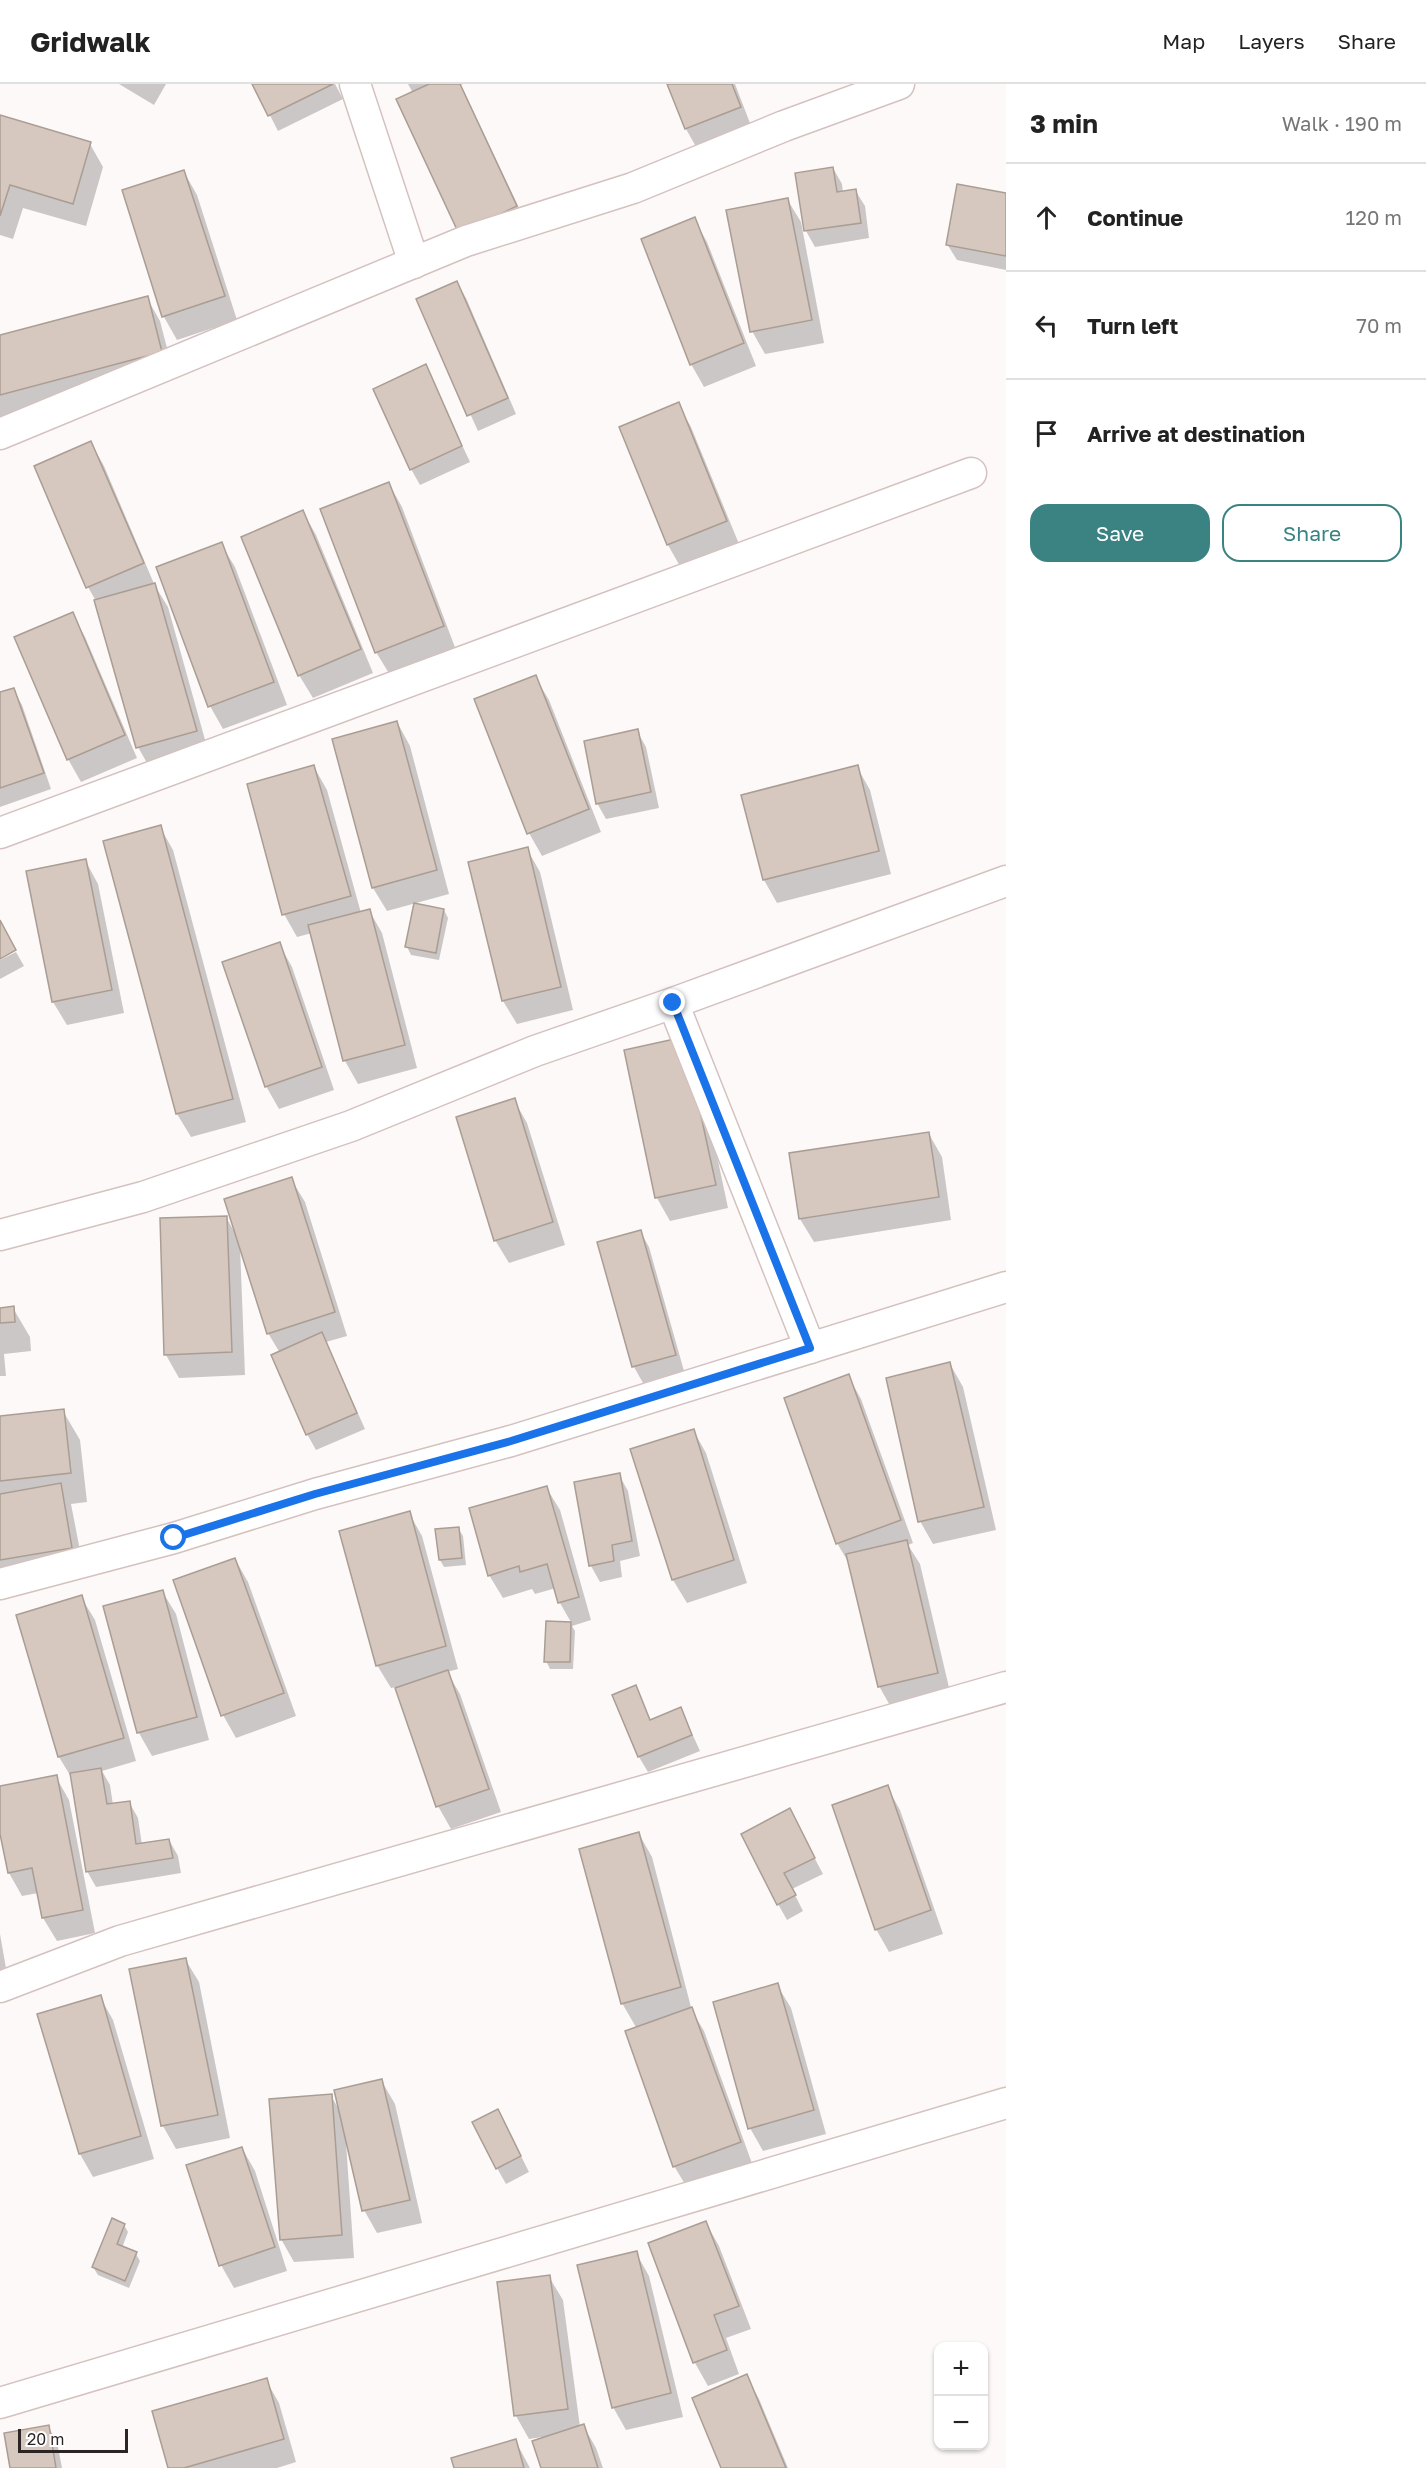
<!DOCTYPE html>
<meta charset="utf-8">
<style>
:root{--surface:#fff;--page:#f6f6f6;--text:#222;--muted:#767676;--line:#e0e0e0;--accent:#3b8382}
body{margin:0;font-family:"Golos Text",sans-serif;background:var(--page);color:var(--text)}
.controls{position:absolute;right:18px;bottom:18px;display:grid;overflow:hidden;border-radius:12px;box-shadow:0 2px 4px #0004}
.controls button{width:54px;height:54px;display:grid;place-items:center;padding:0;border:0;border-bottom:2px solid var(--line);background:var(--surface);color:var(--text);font:30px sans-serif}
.scale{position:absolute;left:18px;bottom:15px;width:110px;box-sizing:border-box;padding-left:6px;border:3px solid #2c2524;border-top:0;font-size:16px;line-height:21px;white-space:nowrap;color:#2c2524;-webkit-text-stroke:4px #fff;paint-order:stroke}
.stop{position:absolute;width:18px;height:18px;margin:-14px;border:4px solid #1a73e8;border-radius:50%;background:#fff}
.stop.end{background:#1a73e8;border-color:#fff;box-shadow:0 2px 6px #0008}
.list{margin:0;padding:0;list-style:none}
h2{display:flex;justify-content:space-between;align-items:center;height:78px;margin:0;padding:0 24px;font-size:26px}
h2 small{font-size:20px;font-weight:400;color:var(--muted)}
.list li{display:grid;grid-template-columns:39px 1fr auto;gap:18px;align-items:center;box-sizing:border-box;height:108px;padding:0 24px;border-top:2px solid var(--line)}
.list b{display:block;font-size:22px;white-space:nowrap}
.list em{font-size:20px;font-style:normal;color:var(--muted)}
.actions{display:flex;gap:12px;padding:18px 24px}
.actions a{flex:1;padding:14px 0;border:2px solid var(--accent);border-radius:18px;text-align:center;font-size:21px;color:var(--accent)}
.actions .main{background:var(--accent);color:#fff}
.icon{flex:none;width:33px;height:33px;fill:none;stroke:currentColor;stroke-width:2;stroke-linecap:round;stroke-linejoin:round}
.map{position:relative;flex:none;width:1006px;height:2384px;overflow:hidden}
header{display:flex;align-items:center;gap:36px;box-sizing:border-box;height:84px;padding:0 30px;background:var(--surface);border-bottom:2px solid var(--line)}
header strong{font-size:28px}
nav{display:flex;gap:33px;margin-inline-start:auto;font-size:21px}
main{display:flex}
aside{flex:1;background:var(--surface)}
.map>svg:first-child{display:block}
.shadow{fill:#0003}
.building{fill:#d6c8be;stroke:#aa9d93;stroke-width:1.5}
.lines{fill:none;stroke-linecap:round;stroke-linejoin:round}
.street-casing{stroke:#d4c2bf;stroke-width:33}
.street{stroke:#fff;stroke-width:30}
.route{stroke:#1a73e8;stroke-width:8}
</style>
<header>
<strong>Gridwalk</strong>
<nav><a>Map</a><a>Layers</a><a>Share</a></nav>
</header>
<main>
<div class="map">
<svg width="1006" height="2384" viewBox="0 0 1006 2384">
<rect width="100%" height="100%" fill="#fdf9f8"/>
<!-- shadow -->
<g class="shadow">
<polygon points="119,0 166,0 154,21"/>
<polygon points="254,0 335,0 343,15 278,47"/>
<polygon points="408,0 463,0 461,1 529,145 473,172 460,149 413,9"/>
<polygon points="669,0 735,0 753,47 699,68 686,45"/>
<polygon points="0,33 90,60 103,83 86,142 23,124 13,155 0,151"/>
<polygon points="833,84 842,100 843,109 855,106 865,122 869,154 815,163 806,147 797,90"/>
<polygon points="184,88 197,111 237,236 177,256 164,233 124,107"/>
<polygon points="1006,111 1006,186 957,176 947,160"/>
<polygon points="787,115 801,138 824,259 765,270 752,247"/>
<polygon points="694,135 707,158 756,282 704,303 691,280"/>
<polygon points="457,199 466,214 516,330 478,347 418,216"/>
<polygon points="147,214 160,237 174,291 0,337 0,253"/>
<polygon points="425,282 470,378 420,401 411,385"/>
<polygon points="678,320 691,343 739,460 681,484 668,461"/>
<polygon points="91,359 104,382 155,502 168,523 209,670 151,686 138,663 97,519 88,503 36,383"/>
<polygon points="389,400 402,423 456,566 390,591 376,568"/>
<polygon points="303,428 316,451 373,589 313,614 299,591"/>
<polygon points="221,460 235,483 287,621 223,645 210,622"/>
<polygon points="72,530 85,553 137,674 81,698 68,675"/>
<polygon points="535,593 549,616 601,748 542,772 529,749"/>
<polygon points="13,605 22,621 51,705 0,723 0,610"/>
<polygon points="397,638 410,662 449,810 387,827 373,804 334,656"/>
<polygon points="637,647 646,663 659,724 606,735 597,719"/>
<polygon points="314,683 327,706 361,829 369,826 382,849 417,984 358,1000 345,977 312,849 297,853 284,830"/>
<polygon points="857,683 870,706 891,790 777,819 764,796"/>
<polygon points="160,743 173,766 246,1038 191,1053 177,1030 105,758"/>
<polygon points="527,765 540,788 573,926 517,940 503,917 470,779"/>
<polygon points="85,776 98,800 124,929 67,941 53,918 28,788"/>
<polygon points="444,826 448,834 439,876 411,871 407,863"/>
<polygon points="279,860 292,883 334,1006 279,1025 266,1002"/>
<polygon points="16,868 24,882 0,895 0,876"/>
<polygon points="626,967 697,978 728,1124 670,1137 657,1114"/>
<polygon points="514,1016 527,1039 565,1161 509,1179 495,1156"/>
<polygon points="929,1050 942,1073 951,1136 814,1158 800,1135"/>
<polygon points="291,1095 305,1118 347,1252 326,1258 365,1345 316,1366 307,1350 280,1269 268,1249 240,1162 245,1291 179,1294 166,1271 226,1133 235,1149"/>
<polygon points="640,1147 649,1163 684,1287 643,1299 634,1283 599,1159"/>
<polygon points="0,1224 13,1224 30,1253 31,1267 4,1270 6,1292 0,1292"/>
<polygon points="950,1280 963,1303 996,1446 933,1460 920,1437"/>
<polygon points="848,1292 861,1315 913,1459 908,1461 920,1480 951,1612 892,1625 879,1602 850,1481 837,1459"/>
<polygon points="63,1327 80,1356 87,1418 71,1420 84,1487 0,1501 0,1334"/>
<polygon points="693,1346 706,1369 747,1499 687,1519 673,1496"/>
<polygon points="619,1391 628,1407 640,1472 620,1477 622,1493 600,1498 591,1482 576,1399"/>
<polygon points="546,1403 560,1426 591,1536 572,1542 575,1547 573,1585 550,1585 546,1577 547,1539 572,1540 560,1519 556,1504 535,1510 532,1505 503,1514 489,1491"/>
<polygon points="409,1429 422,1452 458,1585 447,1588 460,1610 501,1728 451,1745 438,1722 396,1603 391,1604 377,1581"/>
<polygon points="458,1444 463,1452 466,1481 444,1483 440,1476"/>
<polygon points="235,1475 248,1498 296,1632 236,1654 223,1631"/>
<polygon points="162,1507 176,1530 209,1656 152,1672 139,1649"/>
<polygon points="81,1513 95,1536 136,1677 102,1687 110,1701 113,1721 129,1718 138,1734 142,1761 169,1756 178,1772 181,1789 96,1803 87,1787 73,1696 59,1673"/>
<polygon points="635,1603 651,1637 681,1625 700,1667 648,1688 639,1673 614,1612"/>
<polygon points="56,1693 69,1716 95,1849 57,1857 43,1834 38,1809 22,1812 9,1789 0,1742 0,1704"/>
<polygon points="887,1703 900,1726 943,1850 889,1868 876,1845"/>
<polygon points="789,1726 823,1790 792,1805 803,1827 787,1836 778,1820"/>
<polygon points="639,1750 652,1773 692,1927 704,1947 753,2082 688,2105 674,2082 627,1948 637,1945 622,1919"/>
<polygon points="0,1850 7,1890 0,1891"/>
<polygon points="185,1875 199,1898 230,2054 176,2065 163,2042 131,1887"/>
<polygon points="777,1901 791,1924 826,2050 763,2067 750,2044"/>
<polygon points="100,1913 113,1936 154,2075 93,2093 80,2070 39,1931"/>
<polygon points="381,1996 395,2020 422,2139 377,2149 364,2126 346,2059 354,2174 294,2178 281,2155 331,2012 340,2027"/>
<polygon points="506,2042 529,2088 506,2100 497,2084"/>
<polygon points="242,2064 255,2087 287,2187 234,2204 221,2181"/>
<polygon points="706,2139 719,2162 751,2245 726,2254 739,2290 708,2302 695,2279 650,2160"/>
<polygon points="124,2141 128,2148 122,2164 136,2170 140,2177 129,2204 98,2191 93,2183"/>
<polygon points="636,2169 649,2192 683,2333 626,2346 613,2323"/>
<polygon points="549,2193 563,2216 580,2343 583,2341 596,2364 603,2384 543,2384 542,2353 529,2355 516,2332 498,2200"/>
<polygon points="746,2292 759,2315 788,2384 723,2384"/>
<polygon points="266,2296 279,2319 296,2378 277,2384 170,2384"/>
<polygon points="48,2342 57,2358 62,2384 12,2384"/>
<polygon points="515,2356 530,2384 455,2384"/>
</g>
<!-- building -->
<g class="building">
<polygon points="252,0 333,0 268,32"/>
<polygon points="429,0 460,0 517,122 459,150 396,15"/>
<polygon points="667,0 732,0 741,23 685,45"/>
<polygon points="0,31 91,58 73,120 10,101 0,132"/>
<polygon points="833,83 837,108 856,105 861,139 804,147 795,89"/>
<polygon points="184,86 225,212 162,233 122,106"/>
<polygon points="957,100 1006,109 1006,172 946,161"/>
<polygon points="788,114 812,236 750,248 726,126"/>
<polygon points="695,133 744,259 690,281 641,155"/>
<polygon points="457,197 508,314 467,332 416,215"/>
<polygon points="148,212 162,268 0,311 0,251"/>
<polygon points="426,280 462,362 410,386 373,305"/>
<polygon points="679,318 727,437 667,461 619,343"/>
<polygon points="91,357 144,479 86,504 34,382"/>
<polygon points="389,398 444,542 375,569 320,425"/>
<polygon points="303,426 361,565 298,592 241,453"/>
<polygon points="222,458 274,598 208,623 156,483"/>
<polygon points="155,499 197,647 136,664 94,516"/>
<polygon points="73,528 125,651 67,676 14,553"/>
<polygon points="536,591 589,725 527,750 474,615"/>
<polygon points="14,604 44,689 0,704 0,608"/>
<polygon points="397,637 437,786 372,804 332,655"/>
<polygon points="638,645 651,708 596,720 584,657"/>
<polygon points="314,681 351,812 282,831 247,700"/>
<polygon points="858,681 879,767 763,796 741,711"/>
<polygon points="161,741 233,1015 176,1030 103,757"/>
<polygon points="528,763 561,903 502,917 468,778"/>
<polygon points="86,775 112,906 52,918 26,787"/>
<polygon points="414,819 444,825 436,869 405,863"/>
<polygon points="370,825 405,961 343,977 308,841"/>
<polygon points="0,836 16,866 0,875"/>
<polygon points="280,858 322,983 265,1003 222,878"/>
<polygon points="684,953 716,1101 655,1114 624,966"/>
<polygon points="515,1014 553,1138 494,1157 456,1033"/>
<polygon points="929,1048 939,1113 799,1135 789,1069"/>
<polygon points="292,1093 335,1228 267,1250 224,1115"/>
<polygon points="227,1132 232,1268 164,1271 160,1134"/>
<polygon points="641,1146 676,1271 632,1283 597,1158"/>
<polygon points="14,1222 15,1238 0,1239 0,1224"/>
<polygon points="322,1248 357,1329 306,1351 271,1271"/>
<polygon points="950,1278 984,1423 918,1438 886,1294"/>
<polygon points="849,1290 901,1436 836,1460 784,1314"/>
<polygon points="64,1325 71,1389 0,1397 0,1332"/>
<polygon points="694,1345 734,1476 672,1496 630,1365"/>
<polygon points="620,1389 632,1457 612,1461 614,1477 589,1482 574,1398"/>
<polygon points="61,1399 72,1464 0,1476 0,1410"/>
<polygon points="547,1402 579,1513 558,1519 547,1480 520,1488 519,1482 488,1492 469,1424"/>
<polygon points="410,1427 446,1562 376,1582 339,1447"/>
<polygon points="459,1443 462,1474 439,1476 435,1445"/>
<polygon points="907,1456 938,1589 878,1603 846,1470"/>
<polygon points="235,1474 284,1609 221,1632 173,1496"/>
<polygon points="163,1506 197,1633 137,1649 103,1522"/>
<polygon points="82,1511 124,1654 58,1673 16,1531"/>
<polygon points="546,1537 571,1538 570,1578 544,1578"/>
<polygon points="448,1586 489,1705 436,1723 395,1604"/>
<polygon points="636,1601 650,1636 681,1623 692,1651 638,1673 612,1611"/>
<polygon points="101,1684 107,1720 130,1717 136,1760 169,1755 173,1774 86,1788 70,1689"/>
<polygon points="57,1691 83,1826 42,1834 32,1784 8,1789 0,1750 0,1702"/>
<polygon points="888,1701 931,1826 875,1846 832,1721"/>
<polygon points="790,1724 815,1774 784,1789 796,1811 777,1821 741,1750"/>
<polygon points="639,1748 681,1903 621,1920 579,1765"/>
<polygon points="186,1874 218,2031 161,2042 129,1885"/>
<polygon points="778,1899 814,2026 748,2045 713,1918"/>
<polygon points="101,1911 141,2052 79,2070 37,1930"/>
<polygon points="692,1923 741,2058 673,2083 625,1947"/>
<polygon points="382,1995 410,2116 362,2127 334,2006"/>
<polygon points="332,2010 342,2151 280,2156 269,2015"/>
<polygon points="498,2025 521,2072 496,2085 472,2038"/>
<polygon points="242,2063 275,2163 219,2182 186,2081"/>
<polygon points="112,2134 125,2140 117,2160 137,2168 125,2197 92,2183"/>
<polygon points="706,2137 739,2222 714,2231 727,2266 693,2279 648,2159"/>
<polygon points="637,2167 671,2309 612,2324 577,2181"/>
<polygon points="550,2191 568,2325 514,2332 497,2198"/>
<polygon points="747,2290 786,2384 721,2384 692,2314"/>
<polygon points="267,2294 284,2355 184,2384 168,2384 152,2327"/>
<polygon points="584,2340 598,2384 541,2384 532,2357"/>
<polygon points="49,2341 56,2384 10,2384 4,2349"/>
<polygon points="516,2355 524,2384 454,2384 451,2374"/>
</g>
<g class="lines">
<defs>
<g id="street">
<polyline points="355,0 414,179"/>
<polyline points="0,350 466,157 633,104 784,42 899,0"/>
<polyline points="0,749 971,389"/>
<polyline points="673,919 810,1264"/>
<polyline points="0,1151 143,1113 351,1042 535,967 673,919 1006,797"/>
<polyline points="0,1500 174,1454 315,1410 511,1357 1006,1203"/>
<polyline points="0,1903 120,1857 1006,1603"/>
<polyline points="0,2319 1006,2019"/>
</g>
</defs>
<!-- street casing -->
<use href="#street" class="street-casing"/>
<!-- street -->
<use href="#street" class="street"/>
</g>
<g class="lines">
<!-- route -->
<polyline class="route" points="174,1454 315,1410 511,1357 810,1264 673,919"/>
</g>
</svg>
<div class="controls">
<button>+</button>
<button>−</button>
</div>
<div class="scale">20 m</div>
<div class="stop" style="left:174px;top:1454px"></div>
<div class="stop end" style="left:673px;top:919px"></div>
</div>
<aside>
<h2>3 min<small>Walk · 190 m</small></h2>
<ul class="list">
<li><svg class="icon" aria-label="ahead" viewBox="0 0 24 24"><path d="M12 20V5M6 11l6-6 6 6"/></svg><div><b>Continue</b></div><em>120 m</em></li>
<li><svg class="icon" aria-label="left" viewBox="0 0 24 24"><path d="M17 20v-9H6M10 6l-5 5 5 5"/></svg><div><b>Turn left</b></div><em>70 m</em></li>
<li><svg class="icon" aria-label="arrive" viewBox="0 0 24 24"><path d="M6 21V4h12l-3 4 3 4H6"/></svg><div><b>Arrive at destination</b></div></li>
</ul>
<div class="actions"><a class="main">Save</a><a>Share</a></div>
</aside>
</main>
